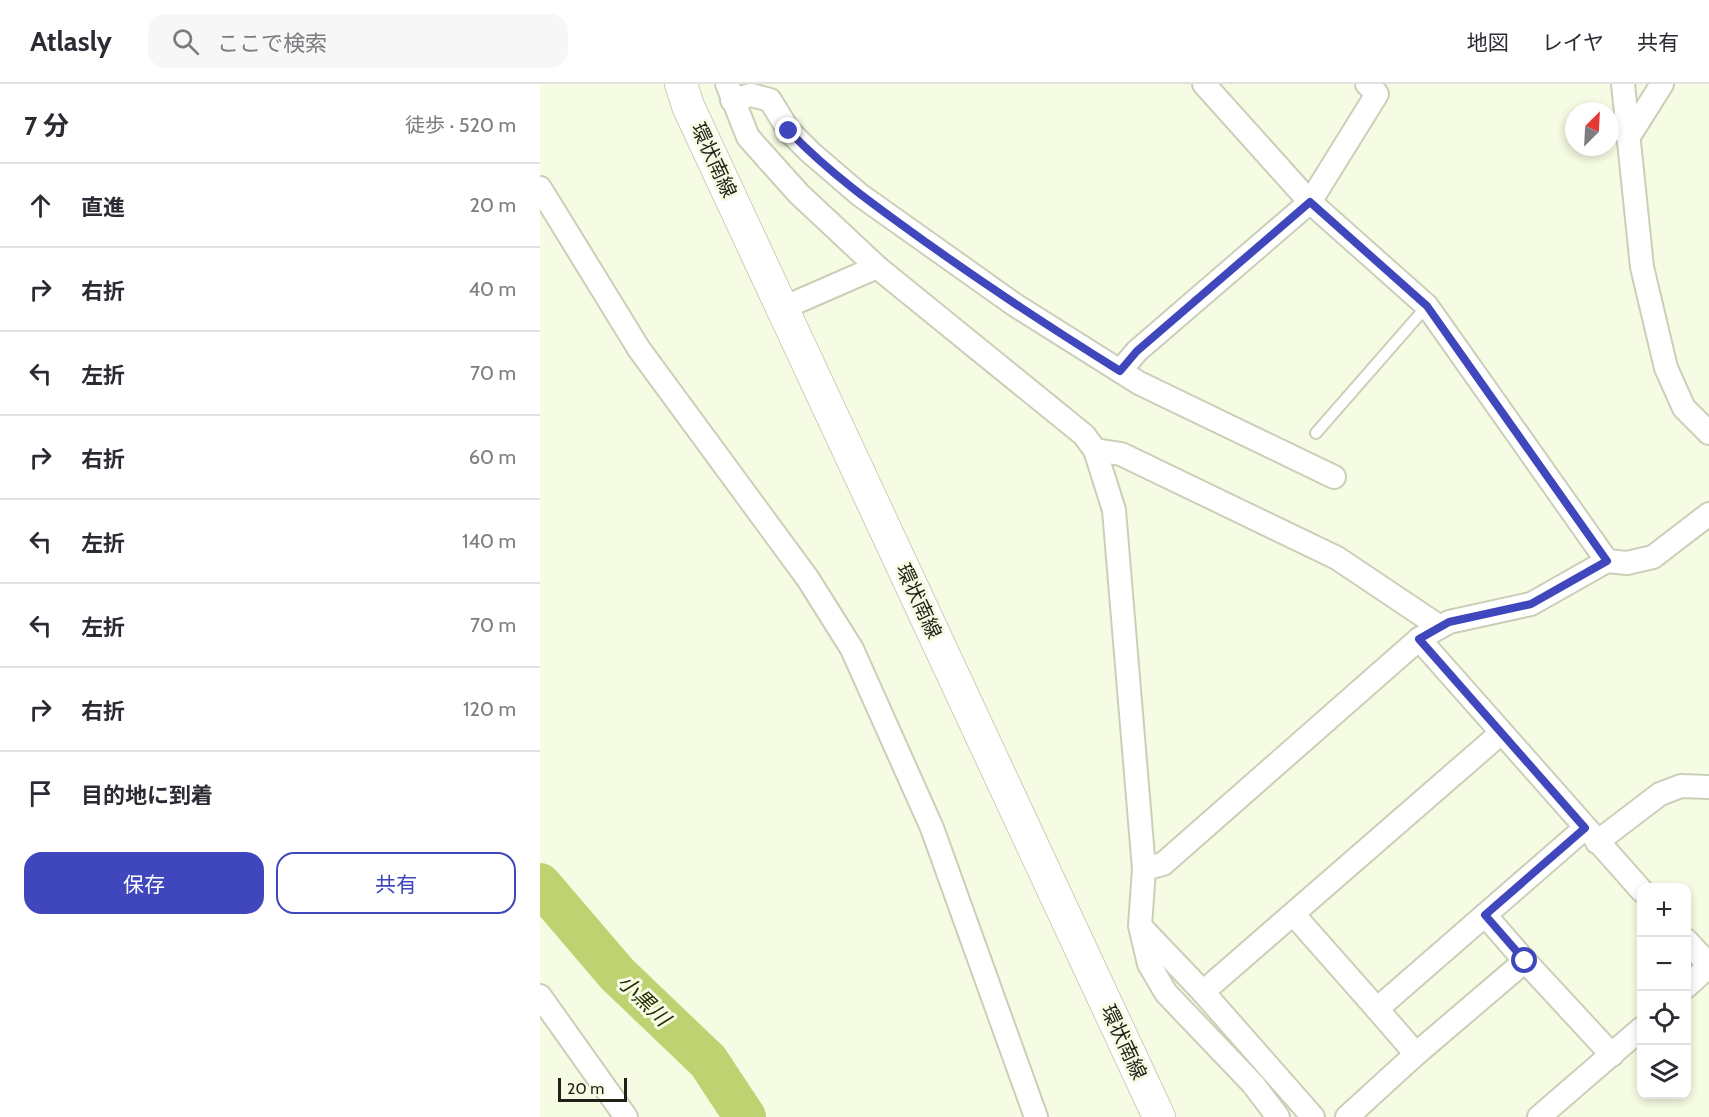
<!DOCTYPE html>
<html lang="ja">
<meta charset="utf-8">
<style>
:root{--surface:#fff;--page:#f7f7f7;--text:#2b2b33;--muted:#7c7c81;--line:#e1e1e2;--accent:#4047bc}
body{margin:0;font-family:Cabin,"Noto Sans JP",sans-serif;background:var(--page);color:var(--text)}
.controls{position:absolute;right:18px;bottom:18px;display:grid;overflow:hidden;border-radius:12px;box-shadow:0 3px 9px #0003}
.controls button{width:54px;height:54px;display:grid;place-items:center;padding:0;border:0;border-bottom:2px solid var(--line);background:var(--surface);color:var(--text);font:30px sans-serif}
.compass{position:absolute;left:1025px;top:18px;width:54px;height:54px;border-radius:50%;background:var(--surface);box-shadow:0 3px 9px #0003;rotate:24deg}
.scale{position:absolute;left:18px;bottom:15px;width:69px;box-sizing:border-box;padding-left:6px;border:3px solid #1f2118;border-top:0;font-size:16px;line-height:21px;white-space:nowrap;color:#1f2118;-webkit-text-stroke:4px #f6fce3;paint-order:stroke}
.stop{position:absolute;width:18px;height:18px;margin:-14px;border:4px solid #4047bc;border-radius:50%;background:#fff}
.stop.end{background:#4047bc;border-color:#fff;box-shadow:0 2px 6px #0008}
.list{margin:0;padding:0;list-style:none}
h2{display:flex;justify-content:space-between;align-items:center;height:78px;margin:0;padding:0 24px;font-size:26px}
h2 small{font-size:20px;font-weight:400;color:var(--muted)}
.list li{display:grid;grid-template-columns:39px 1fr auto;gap:18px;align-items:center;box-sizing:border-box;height:84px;padding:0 24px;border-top:2px solid var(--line)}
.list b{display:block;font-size:22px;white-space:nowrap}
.list em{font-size:20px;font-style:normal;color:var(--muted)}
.actions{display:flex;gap:12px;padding:18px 24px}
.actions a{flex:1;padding:14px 0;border:2px solid var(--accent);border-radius:18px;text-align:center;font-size:21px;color:var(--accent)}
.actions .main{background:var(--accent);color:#fff}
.icon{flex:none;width:33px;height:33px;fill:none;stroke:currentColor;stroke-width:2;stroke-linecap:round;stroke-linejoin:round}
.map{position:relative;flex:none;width:1169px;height:1033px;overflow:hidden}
header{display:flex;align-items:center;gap:36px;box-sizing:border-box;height:84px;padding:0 30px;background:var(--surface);border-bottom:2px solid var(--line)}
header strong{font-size:28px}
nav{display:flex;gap:33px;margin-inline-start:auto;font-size:21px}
.search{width:420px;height:54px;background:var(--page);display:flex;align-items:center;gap:15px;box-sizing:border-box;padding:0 21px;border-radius:18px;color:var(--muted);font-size:22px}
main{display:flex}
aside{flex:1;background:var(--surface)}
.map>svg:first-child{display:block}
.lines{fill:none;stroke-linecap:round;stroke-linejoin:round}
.river{stroke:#bfd271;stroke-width:42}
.lane-casing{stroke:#cad0b8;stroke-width:14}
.street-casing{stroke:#cad0b8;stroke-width:26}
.secondary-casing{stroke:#cad0b8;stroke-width:34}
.lane{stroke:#fff;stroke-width:10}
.street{stroke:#fff;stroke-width:22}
.secondary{stroke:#fff;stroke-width:32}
.route{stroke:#4047bc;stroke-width:8}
.labels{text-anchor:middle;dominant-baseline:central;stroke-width:6;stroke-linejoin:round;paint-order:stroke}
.street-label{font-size:20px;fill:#1f2118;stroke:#f6fce3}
.water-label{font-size:21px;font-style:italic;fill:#272d03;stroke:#f6fce3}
</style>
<header>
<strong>Atlasly</strong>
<div class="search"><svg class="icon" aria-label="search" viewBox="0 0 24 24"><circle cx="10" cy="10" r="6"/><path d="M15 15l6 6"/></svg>ここで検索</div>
<nav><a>地図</a><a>レイヤ</a><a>共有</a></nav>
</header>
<main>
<aside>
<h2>7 分<small>徒歩 · 520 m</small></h2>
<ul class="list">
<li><svg class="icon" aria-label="ahead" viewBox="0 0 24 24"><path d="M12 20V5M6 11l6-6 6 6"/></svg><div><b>直進</b></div><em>20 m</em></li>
<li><svg class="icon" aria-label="right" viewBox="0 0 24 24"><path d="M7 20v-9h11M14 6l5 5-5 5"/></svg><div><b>右折</b></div><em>40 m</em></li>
<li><svg class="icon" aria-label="left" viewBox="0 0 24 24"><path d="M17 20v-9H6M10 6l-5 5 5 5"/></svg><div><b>左折</b></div><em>70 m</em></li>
<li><svg class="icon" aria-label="right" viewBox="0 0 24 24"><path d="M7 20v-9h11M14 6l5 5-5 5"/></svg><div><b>右折</b></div><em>60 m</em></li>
<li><svg class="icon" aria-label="left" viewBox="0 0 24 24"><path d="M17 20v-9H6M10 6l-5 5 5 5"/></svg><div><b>左折</b></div><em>140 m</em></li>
<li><svg class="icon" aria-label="left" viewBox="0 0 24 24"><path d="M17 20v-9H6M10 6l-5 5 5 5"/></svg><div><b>左折</b></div><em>70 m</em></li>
<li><svg class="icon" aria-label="right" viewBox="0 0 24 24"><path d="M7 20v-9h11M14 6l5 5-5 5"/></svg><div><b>右折</b></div><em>120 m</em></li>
<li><svg class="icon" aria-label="arrive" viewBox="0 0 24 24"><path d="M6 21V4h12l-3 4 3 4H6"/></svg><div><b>目的地に到着</b></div></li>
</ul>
<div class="actions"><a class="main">保存</a><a>共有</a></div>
</aside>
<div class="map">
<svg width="1169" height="1033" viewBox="0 0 1169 1033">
<rect width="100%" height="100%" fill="#f6fce3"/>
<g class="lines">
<!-- river -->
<polyline class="river" points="0,800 77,890 168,977 205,1033"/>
<defs>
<polyline id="lane" points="776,349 887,222"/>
<g id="street">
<polyline points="187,0 208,53 259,110 337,183"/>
<polyline points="664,0 770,118 887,222 1067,477"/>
<polyline points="1083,0 1102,183 1126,284 1144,324 1169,349"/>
<polyline points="192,16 211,11 230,16 249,47 270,68 320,111 475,221 599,299 794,393"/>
<polyline points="1088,54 1122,0"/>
<polyline points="0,104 99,265 268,495 312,565 392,744 496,1033"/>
<polyline points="243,224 337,183 544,351 555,366 574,426 604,785 600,842 609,880 626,909 713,1000 738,1033"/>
<polyline points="580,287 597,267 770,118 837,10 827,0"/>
<polyline points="555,366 581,370 797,474 900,543"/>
<polyline points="879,555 1102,807"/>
<polyline points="1057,758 1120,710 1141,702 1169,703"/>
<polyline points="604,785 623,780 879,555 909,538 991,520 1067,477 1087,479 1113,473 1169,430"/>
<polyline points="754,831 837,925"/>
<polyline points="945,831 985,877"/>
<polyline points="601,843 663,908 773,1033"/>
<polyline points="1146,856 1169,881"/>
<polyline points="1146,903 1169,882"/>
<polyline points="663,908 961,649"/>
<polyline points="0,912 86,1033"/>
<polyline points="876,970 985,877 1072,971"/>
<polyline points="807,1033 876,970 837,925 1045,744"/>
<polyline points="999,1033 1102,944"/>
</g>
<polyline id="secondary" points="141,0 148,22 619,1033"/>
</defs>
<!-- lane casing -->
<use href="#lane" class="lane-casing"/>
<!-- street casing -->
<use href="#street" class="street-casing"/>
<!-- secondary casing -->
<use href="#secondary" class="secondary-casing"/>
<!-- lane -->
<use href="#lane" class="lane"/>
<!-- street -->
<use href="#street" class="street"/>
<!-- secondary -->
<use href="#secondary" class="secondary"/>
</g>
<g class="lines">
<!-- route -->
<path class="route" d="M 249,47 C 290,90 338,124 387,159 C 450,204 514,246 580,287 L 597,267 L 770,118 L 887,222 L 1067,477 L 991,520 L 909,538 L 879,555 L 1045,744 L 945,831 L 985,877"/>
</g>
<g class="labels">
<!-- street labels -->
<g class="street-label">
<text transform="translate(174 76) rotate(65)">環状南線</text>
<text transform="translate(379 517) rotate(65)">環状南線</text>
<text transform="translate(584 958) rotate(65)">環状南線</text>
</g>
<!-- water labels -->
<g class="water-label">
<text transform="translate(104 916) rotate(44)">小黒川</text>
</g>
</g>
</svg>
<div class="controls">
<button>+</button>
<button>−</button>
<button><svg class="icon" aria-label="locate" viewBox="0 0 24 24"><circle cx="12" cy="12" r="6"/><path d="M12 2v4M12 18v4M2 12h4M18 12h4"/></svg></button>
<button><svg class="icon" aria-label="layers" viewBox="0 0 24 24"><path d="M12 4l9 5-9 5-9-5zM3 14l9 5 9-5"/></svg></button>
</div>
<svg class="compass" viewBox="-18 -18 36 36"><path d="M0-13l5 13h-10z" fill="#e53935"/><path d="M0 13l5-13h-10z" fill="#7c7c81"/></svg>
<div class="scale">20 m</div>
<div class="stop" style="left:985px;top:877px"></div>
<div class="stop end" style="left:249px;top:47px"></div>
</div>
</main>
